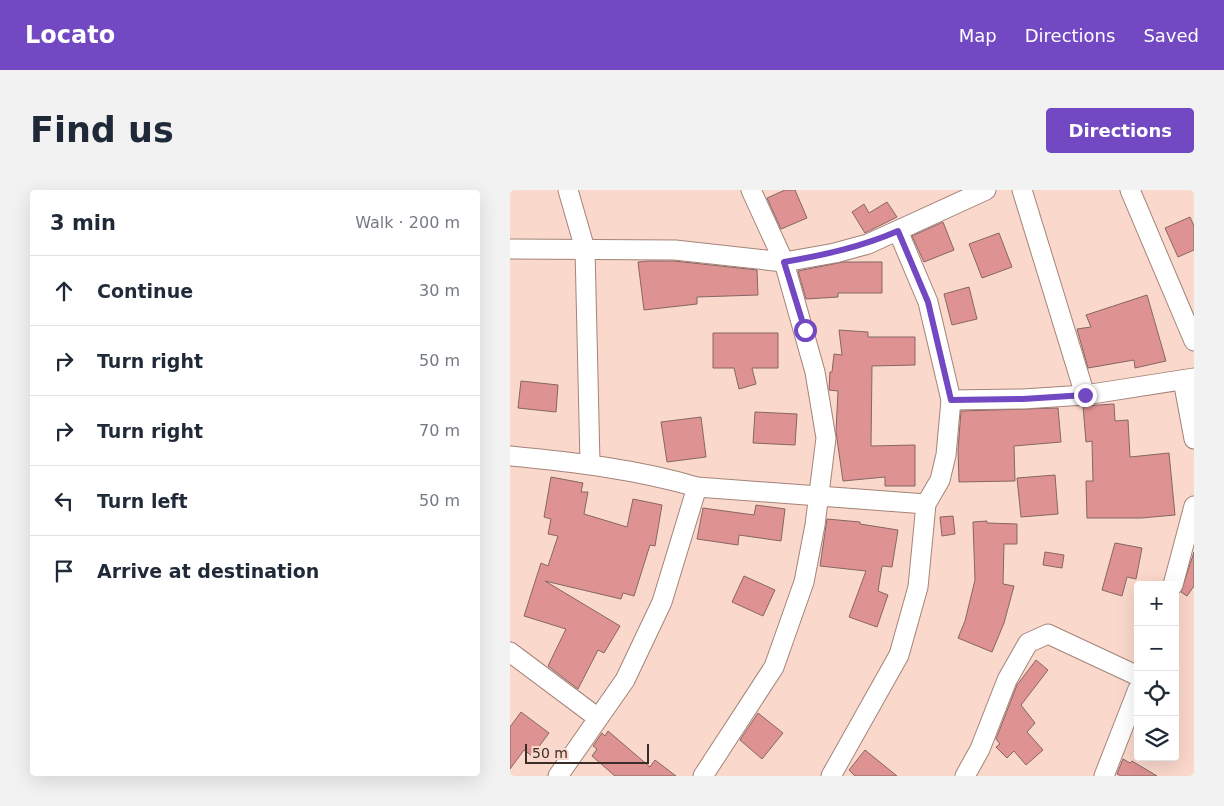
<!DOCTYPE html>
<meta charset="utf-8">
<style>
:root{--surface:#fff;--page:#f2f2f3;--text:#1f2937;--muted:#747a83;--line:#e0e1e3;--accent:#7249c2}
body{margin:0;font-family:"DejaVu Sans",sans-serif;background:var(--page);color:var(--text)}
.controls{position:absolute;right:15px;bottom:15px;display:grid;overflow:hidden;border-radius:5px;box-shadow:0 5px 20px #0002}
.controls button{width:45px;height:45px;display:grid;place-items:center;padding:0;border:0;border-bottom:1px solid var(--line);background:var(--surface);color:var(--text);font:25px sans-serif}
.scale{position:absolute;left:15px;bottom:12px;width:124px;box-sizing:border-box;padding-left:5px;border:2px solid #3a2d28;border-top:0;font-size:14px;line-height:18px;white-space:nowrap;color:#3a2d28;-webkit-text-stroke:4px #fad8cb;paint-order:stroke}
.stop{position:absolute;width:15px;height:15px;margin:-11px;border:4px solid #7249c2;border-radius:50%;background:#fff}
.stop.end{background:#7249c2;border-color:#fff;box-shadow:0 1px 5px #0008}
.list{margin:0;padding:0;list-style:none}
h2{display:flex;justify-content:space-between;align-items:center;height:65px;margin:0;padding:0 20px;font-size:21px}
h2 small{font-size:16px;font-weight:400;color:var(--muted)}
.list li{display:grid;grid-template-columns:32px 1fr auto;gap:15px;align-items:center;box-sizing:border-box;height:70px;padding:0 20px;border-top:1px solid var(--line)}
.list b{display:block;font-size:19px;white-space:nowrap}
.list em{font-size:16px;font-style:normal;color:var(--muted)}
.icon{flex:none;width:28px;height:28px;fill:none;stroke:currentColor;stroke-width:2;stroke-linecap:round;stroke-linejoin:round}
.map{position:relative;flex:none;width:684px;height:586px;overflow:hidden;border-radius:5px}
header{display:flex;align-items:center;gap:30px;box-sizing:border-box;height:70px;padding:0 25px;background:var(--accent);color:#fff}
header strong{font-size:24px}
nav{display:flex;gap:28px;margin-inline-start:auto;font-size:18px}
.intro{display:flex;align-items:center;justify-content:space-between;box-sizing:border-box;height:120px;padding:0 30px}
h1{margin:0;font-size:35px}
.button{padding:12px 22px;border-radius:5px;background:var(--accent);color:#fff;font-size:18px;font-weight:700}
main{display:flex;gap:30px;padding:0 30px}
aside{flex:1;background:var(--surface);border-radius:5px;box-shadow:0 5px 20px #0002}
.map>svg:first-child{display:block}
.building{fill:#de9292;stroke:#866665}
.lines{fill:none;stroke-linecap:round;stroke-linejoin:round}
.minor-casing{stroke:#a48479;stroke-width:21}
.minor{stroke:#fff;stroke-width:19}
.route{stroke:#7249c2;stroke-width:6}
</style>
<header>
<strong>Locato</strong>
<nav><a>Map</a><a>Directions</a><a>Saved</a></nav>
</header>
<div class="intro"><h1>Find us</h1><a class="button">Directions</a></div>
<main>
<aside>
<h2>3 min<small>Walk · 200 m</small></h2>
<ul class="list">
<li><svg class="icon" aria-label="ahead" viewBox="0 0 24 24"><path d="M12 20V5M6 11l6-6 6 6"/></svg><div><b>Continue</b></div><em>30 m</em></li>
<li><svg class="icon" aria-label="right" viewBox="0 0 24 24"><path d="M7 20v-9h11M14 6l5 5-5 5"/></svg><div><b>Turn right</b></div><em>50 m</em></li>
<li><svg class="icon" aria-label="right" viewBox="0 0 24 24"><path d="M7 20v-9h11M14 6l5 5-5 5"/></svg><div><b>Turn right</b></div><em>70 m</em></li>
<li><svg class="icon" aria-label="left" viewBox="0 0 24 24"><path d="M17 20v-9H6M10 6l-5 5 5 5"/></svg><div><b>Turn left</b></div><em>50 m</em></li>
<li><svg class="icon" aria-label="arrive" viewBox="0 0 24 24"><path d="M6 21V4h12l-3 4 3 4H6"/></svg><div><b>Arrive at destination</b></div></li>
</ul>
</aside>
<div class="map">
<svg width="684" height="586" viewBox="0 0 684 586">
<rect width="100%" height="100%" fill="#fad8cb"/>
<!-- building -->
<g class="building">
<polygon points="275,0 285,0 297,28 271,39 257,8"/>
<polygon points="377,12 387,27 355,43 342,22 354,14 359,23"/>
<polygon points="680,27 684,36 684,60 668,67 655,38"/>
<polygon points="433,32 444,60 414,72 402,46"/>
<polygon points="489,43 502,77 472,88 459,54"/>
<polygon points="138,71 164,71 247,80 248,105 187,107 187,114 134,120 128,72"/>
<polygon points="333,72 372,72 372,103 328,103 328,107 296,109 288,81"/>
<polygon points="459,97 467,129 442,135 434,104"/>
<polygon points="637,105 656,171 625,178 624,170 578,178 567,139 581,137 576,125"/>
<polygon points="329,140 358,142 358,147 405,147 405,175 362,176 361,256 405,255 405,296 375,296 375,287 333,291 326,242 328,201 319,200 320,182 322,182 324,164 332,165"/>
<polygon points="203,143 268,143 268,178 242,178 246,194 229,199 224,178 203,178"/>
<polygon points="11,191 48,195 46,222 8,218"/>
<polygon points="604,214 605,231 618,230 620,267 659,263 665,325 631,328 577,328 576,291 583,291 582,251 576,252 573,216"/>
<polygon points="548,218 551,252 504,256 505,291 449,292 448,260 451,221"/>
<polygon points="245,222 287,224 285,255 243,253"/>
<polygon points="191,227 196,267 157,272 151,232"/>
<polygon points="545,285 548,324 511,327 507,288"/>
<polygon points="41,287 73,293 71,302 78,302 74,324 117,337 123,309 152,315 145,356 140,355 124,406 113,403 111,409 35,391 110,436 94,463 88,460 68,499 38,476 56,439 14,426 31,373 38,376 48,346 38,344 41,329 34,327"/>
<polygon points="246,315 275,319 271,351 229,345 228,355 187,349 193,318 244,325"/>
<polygon points="443,326 445,344 432,346 430,327"/>
<polygon points="317,329 350,332 350,334 388,340 382,377 372,376 368,401 378,405 367,437 339,427 356,381 310,376"/>
<polygon points="477,331 477,333 507,334 507,354 494,354 493,394 504,396 494,433 482,462 448,448 455,431 465,390 463,332"/>
<polygon points="605,353 632,358 626,389 617,387 612,406 592,400"/>
<polygon points="535,362 554,365 552,378 533,375"/>
<polygon points="684,362 684,396 677,406 671,402"/>
<polygon points="234,386 265,400 253,426 222,412"/>
<polygon points="526,470 538,480 511,515 525,533 517,542 533,560 516,575 504,561 497,568 486,557 490,554 486,549 507,495"/>
<polygon points="11,522 39,543 22,566 14,560 0,579 0,537"/>
<polygon points="248,523 273,543 252,569 230,550"/>
<polygon points="98,541 140,577 145,570 166,586 105,586 82,566 87,559 83,556 92,543 95,546"/>
<polygon points="355,560 387,586 345,586 339,580"/>
<polygon points="613,569 620,573 622,571 647,586 611,586 607,584"/>
</g>
<g class="lines">
<defs>
<g id="minor">
<polyline points="58,0 75,59 80,273"/>
<polyline points="512,0 575,205"/>
<polyline points="620,0 684,151"/>
<polyline points="0,59 165,60 274,72 325,63 358,54 476,0"/>
<polyline points="673,190 684,249"/>
<polyline points="441,210 513,209 575,205 684,188"/>
<path d="M 0,266 C 63,272 125,279 187,297 L 416,314"/>
<polyline points="663,395 684,316"/>
<polyline points="0,462 88,528"/>
<polyline points="48,586 115,490 152,412 187,297"/>
<polyline points="193,586 264,477 294,392 305,335 316,248 305,182 274,72 241,0"/>
<polyline points="321,586 389,465 408,397 416,314 430,290 436,265 441,210 418,112 388,41"/>
<polyline points="455,586 470,559 497,490 518,453 538,444 628,486"/>
<polyline points="594,586 628,499"/>
</g>
</defs>
<!-- minor casing -->
<use href="#minor" class="minor-casing"/>
<!-- minor -->
<use href="#minor" class="minor"/>
</g>
<g class="lines">
<!-- route -->
<path class="route" d="M 295,140 L 274,72 C 314,65 351,57 388,41 L 418,112 L 441,210 L 513,209 L 575,205"/>
</g>
</svg>
<div class="controls">
<button>+</button>
<button>−</button>
<button><svg class="icon" aria-label="locate" viewBox="0 0 24 24"><circle cx="12" cy="12" r="6"/><path d="M12 2v4M12 18v4M2 12h4M18 12h4"/></svg></button>
<button><svg class="icon" aria-label="layers" viewBox="0 0 24 24"><path d="M12 4l9 5-9 5-9-5zM3 14l9 5 9-5"/></svg></button>
</div>
<div class="scale">50 m</div>
<div class="stop" style="left:295px;top:140px"></div>
<div class="stop end" style="left:575px;top:205px"></div>
</div>
</main>
